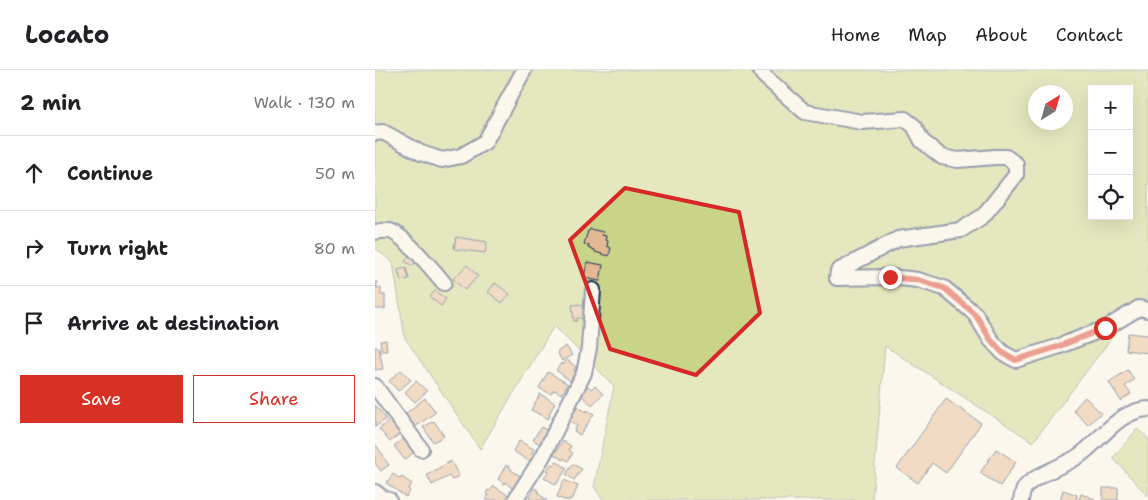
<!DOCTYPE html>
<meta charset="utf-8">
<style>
:root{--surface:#fff;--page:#f2f2f2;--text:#202124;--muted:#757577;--line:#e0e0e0;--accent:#d93025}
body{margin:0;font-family:"Shantell Sans",sans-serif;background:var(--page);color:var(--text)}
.controls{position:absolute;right:15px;top:15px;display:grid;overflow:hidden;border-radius:0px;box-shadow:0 5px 20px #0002}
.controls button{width:45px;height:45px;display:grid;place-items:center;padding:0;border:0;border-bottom:1px solid var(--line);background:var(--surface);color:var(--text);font:25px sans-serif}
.compass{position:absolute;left:653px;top:15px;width:45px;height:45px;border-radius:50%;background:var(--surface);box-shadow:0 5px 20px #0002;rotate:37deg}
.stop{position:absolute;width:15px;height:15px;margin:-11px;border:4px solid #d93025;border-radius:50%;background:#fff}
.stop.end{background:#d93025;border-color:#fff;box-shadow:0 1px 5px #0008}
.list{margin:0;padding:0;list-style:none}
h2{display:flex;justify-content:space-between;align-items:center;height:65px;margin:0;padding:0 20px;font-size:21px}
h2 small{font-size:16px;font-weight:400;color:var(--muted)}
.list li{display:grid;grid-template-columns:32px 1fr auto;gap:15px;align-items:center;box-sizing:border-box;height:75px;padding:0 20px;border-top:1px solid var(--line)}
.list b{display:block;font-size:19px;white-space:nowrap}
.list em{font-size:16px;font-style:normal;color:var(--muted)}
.actions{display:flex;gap:10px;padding:15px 20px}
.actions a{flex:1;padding:11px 0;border:1px solid var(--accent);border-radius:0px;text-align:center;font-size:18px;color:var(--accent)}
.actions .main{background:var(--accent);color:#fff}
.icon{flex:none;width:28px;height:28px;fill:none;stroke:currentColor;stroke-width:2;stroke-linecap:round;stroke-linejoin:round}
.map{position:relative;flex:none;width:773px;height:430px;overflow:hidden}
header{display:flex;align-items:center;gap:30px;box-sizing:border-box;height:70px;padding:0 25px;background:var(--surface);border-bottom:1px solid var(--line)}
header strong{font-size:24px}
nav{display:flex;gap:28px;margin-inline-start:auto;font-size:18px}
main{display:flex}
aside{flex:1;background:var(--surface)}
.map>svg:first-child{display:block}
.green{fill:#c9d488;stroke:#728273;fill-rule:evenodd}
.building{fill:#e4b894;stroke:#1b2f5e}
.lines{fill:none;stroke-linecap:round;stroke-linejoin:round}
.minor-casing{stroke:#1b2f5e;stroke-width:18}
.minor{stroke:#fbf7ec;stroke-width:14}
.route{stroke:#d93025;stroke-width:6}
.marked{fill:none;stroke:#d62828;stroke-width:4;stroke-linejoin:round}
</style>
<header>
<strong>Locato</strong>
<nav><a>Home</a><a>Map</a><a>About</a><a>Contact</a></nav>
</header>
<main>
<aside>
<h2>2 min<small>Walk · 130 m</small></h2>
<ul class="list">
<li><svg class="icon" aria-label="ahead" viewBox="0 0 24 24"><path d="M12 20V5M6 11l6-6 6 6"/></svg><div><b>Continue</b></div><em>50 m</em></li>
<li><svg class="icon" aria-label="right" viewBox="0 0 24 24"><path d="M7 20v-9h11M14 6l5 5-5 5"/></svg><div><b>Turn right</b></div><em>80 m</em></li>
<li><svg class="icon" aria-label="arrive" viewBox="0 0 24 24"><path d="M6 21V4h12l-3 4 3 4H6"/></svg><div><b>Arrive at destination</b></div></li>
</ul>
<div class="actions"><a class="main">Save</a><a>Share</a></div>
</aside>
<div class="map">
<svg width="773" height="430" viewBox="0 0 773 430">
<rect width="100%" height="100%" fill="#fbf7ec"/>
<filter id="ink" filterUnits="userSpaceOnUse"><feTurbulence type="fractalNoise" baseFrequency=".02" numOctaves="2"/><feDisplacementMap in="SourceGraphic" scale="10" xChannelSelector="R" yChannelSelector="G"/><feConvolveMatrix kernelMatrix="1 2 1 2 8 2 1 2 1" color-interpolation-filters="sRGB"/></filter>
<g filter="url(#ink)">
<!-- green -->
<g class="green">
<path d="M 0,0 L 773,0 L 773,249 L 754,245 L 658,372 L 510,276 L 497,430 L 228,430 L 219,417 L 239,316 L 179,256 L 105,379 L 30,268 L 18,193 L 0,178 ZM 717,19 L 754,19 L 754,146 L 717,146 ZM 660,22 L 690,22 L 690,52 L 660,52 Z"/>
<polygon points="762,359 773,368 773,426 738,388"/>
</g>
<!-- building -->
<g class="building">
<polygon points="215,159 228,162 227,165 231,166 230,170 233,171 232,176 236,178 234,186 220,182 220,180 213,178 214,175 209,174 213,161 214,161"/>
<polygon points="81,167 112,172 110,183 79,179"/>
<polygon points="34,186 41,192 37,196 30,191"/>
<polygon points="212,192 228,195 225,211 209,208"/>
<polygon points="92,195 103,206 90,220 78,209"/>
<polygon points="31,198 34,209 26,211 23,200"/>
<polygon points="0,212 2,212 2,218 6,218 6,225 10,225 10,239 0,239"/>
<polygon points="120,213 135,224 127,233 113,222"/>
<polygon points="60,221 71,229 66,236 55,227"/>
<polygon points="210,234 211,248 202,248 202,251 199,251 197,235"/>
<polygon points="753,263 773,265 773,283 751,280"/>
<polygon points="11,270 12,281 7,281 5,271"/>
<polygon points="191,276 197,285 187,291 182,282"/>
<polygon points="0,277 4,277 8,299 0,300"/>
<polygon points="192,290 201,297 199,300 201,302 195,311 181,300 186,293 188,295"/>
<polygon points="26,300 36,310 23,321 14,311"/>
<polygon points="753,300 759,310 750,316 756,324 746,331 734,312"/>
<polygon points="173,302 193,314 187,324 179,320 176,324 164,318"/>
<polygon points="41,311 52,321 40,332 30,322"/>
<polygon points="213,316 216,319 220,316 228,324 217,335 205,324"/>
<polygon points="165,324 180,333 174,344 175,345 173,349 156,340"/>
<polygon points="710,327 726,343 713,355 698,340"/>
<polygon points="50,328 61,342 40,357 30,344"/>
<polygon points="571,329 606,353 571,403 557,393 543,413 522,398"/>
<polygon points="0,335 11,349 0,357"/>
<polygon points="201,335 211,342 212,340 219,344 205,365 199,361 202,356 192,349"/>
<polygon points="16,349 27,362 15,372 4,359"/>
<polygon points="59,351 69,366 58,372 48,357"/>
<polygon points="166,357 174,361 167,375 158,370"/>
<polygon points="28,369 39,382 30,390 19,376"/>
<polygon points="144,371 159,379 157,383 160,384 158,388 159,389 157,393 138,381"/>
<polygon points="188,371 196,376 194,380 198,383 193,391 189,388 188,390 179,384"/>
<polygon points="0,374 9,386 8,387 14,395 6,401 0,393"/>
<polygon points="621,379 641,392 625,416 605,403"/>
<polygon points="76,391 84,406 77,410 74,406 57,415 52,405"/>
<polygon points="181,391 192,398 181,415 169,407 174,401 172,400 176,394 178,395"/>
<polygon points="198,394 207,399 199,410 191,404"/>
<polygon points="131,395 136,398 136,400 147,407 140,421 135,417 135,416 130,412 129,414 123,409"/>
<polygon points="18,404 25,409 27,407 37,414 33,419 35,421 31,427 11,413"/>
<polygon points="189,410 203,416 198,428 196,428 195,430 189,430 182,427"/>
<polygon points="119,416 134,426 131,430 110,430 113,425 111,423 113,420 115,421"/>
<polygon points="160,418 164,421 163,423 172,430 156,430 154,427"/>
<rect x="728" y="418" width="15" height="12"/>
<polygon points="688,420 702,425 701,430 685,430"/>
<polygon points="706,424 720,429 720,430 704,430"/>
</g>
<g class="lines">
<defs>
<g id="minor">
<polyline points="385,0 389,6 430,42 487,52 530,49 539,56 547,71 567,87 583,90 620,87 631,87 641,94 641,105 608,146 586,160 523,169 463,201 462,208 515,207 543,210 569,218 600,244 616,270 628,283 641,290 682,277 731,258 764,238 773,240"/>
<polyline points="0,63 8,62 46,83 67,90 86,86 110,72 149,0"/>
<path d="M 0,162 C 5,161 10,160 15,161 C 29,165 59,201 69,213"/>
<polyline points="0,316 46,379"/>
<polyline points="0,422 8,428 14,430"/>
<polyline points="140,430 168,386 209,303 214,278 218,220"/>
<path d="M 646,430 C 647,425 648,419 651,416 C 663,403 690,396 705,385 C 727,369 743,341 773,339"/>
</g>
</defs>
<!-- minor casing -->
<use href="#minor" class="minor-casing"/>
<!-- minor -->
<use href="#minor" class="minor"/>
</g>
</g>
<g class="lines" filter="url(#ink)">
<!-- route -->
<polyline class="route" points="515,207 543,210 569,218 600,244 616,270 628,283 641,290 682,277 730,258"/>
</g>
<!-- marked area -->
<path d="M0 0H773V430H0ZM 250,118 L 364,142 L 385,243 L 321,305 L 235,279 L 195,170 Z" fill="#fbf7ec" fill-opacity=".55" fill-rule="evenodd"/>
<path class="marked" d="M 250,118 L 364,142 L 385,243 L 321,305 L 235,279 L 195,170 Z"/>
</svg>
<div class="controls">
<button>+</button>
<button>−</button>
<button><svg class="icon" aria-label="locate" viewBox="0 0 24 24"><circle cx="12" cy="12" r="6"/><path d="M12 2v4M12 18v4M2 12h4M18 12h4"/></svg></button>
</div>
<svg class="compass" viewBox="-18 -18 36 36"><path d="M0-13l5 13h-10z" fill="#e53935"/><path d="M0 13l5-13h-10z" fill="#757577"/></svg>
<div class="stop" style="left:730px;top:258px"></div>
<div class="stop end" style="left:515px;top:207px"></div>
</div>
</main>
